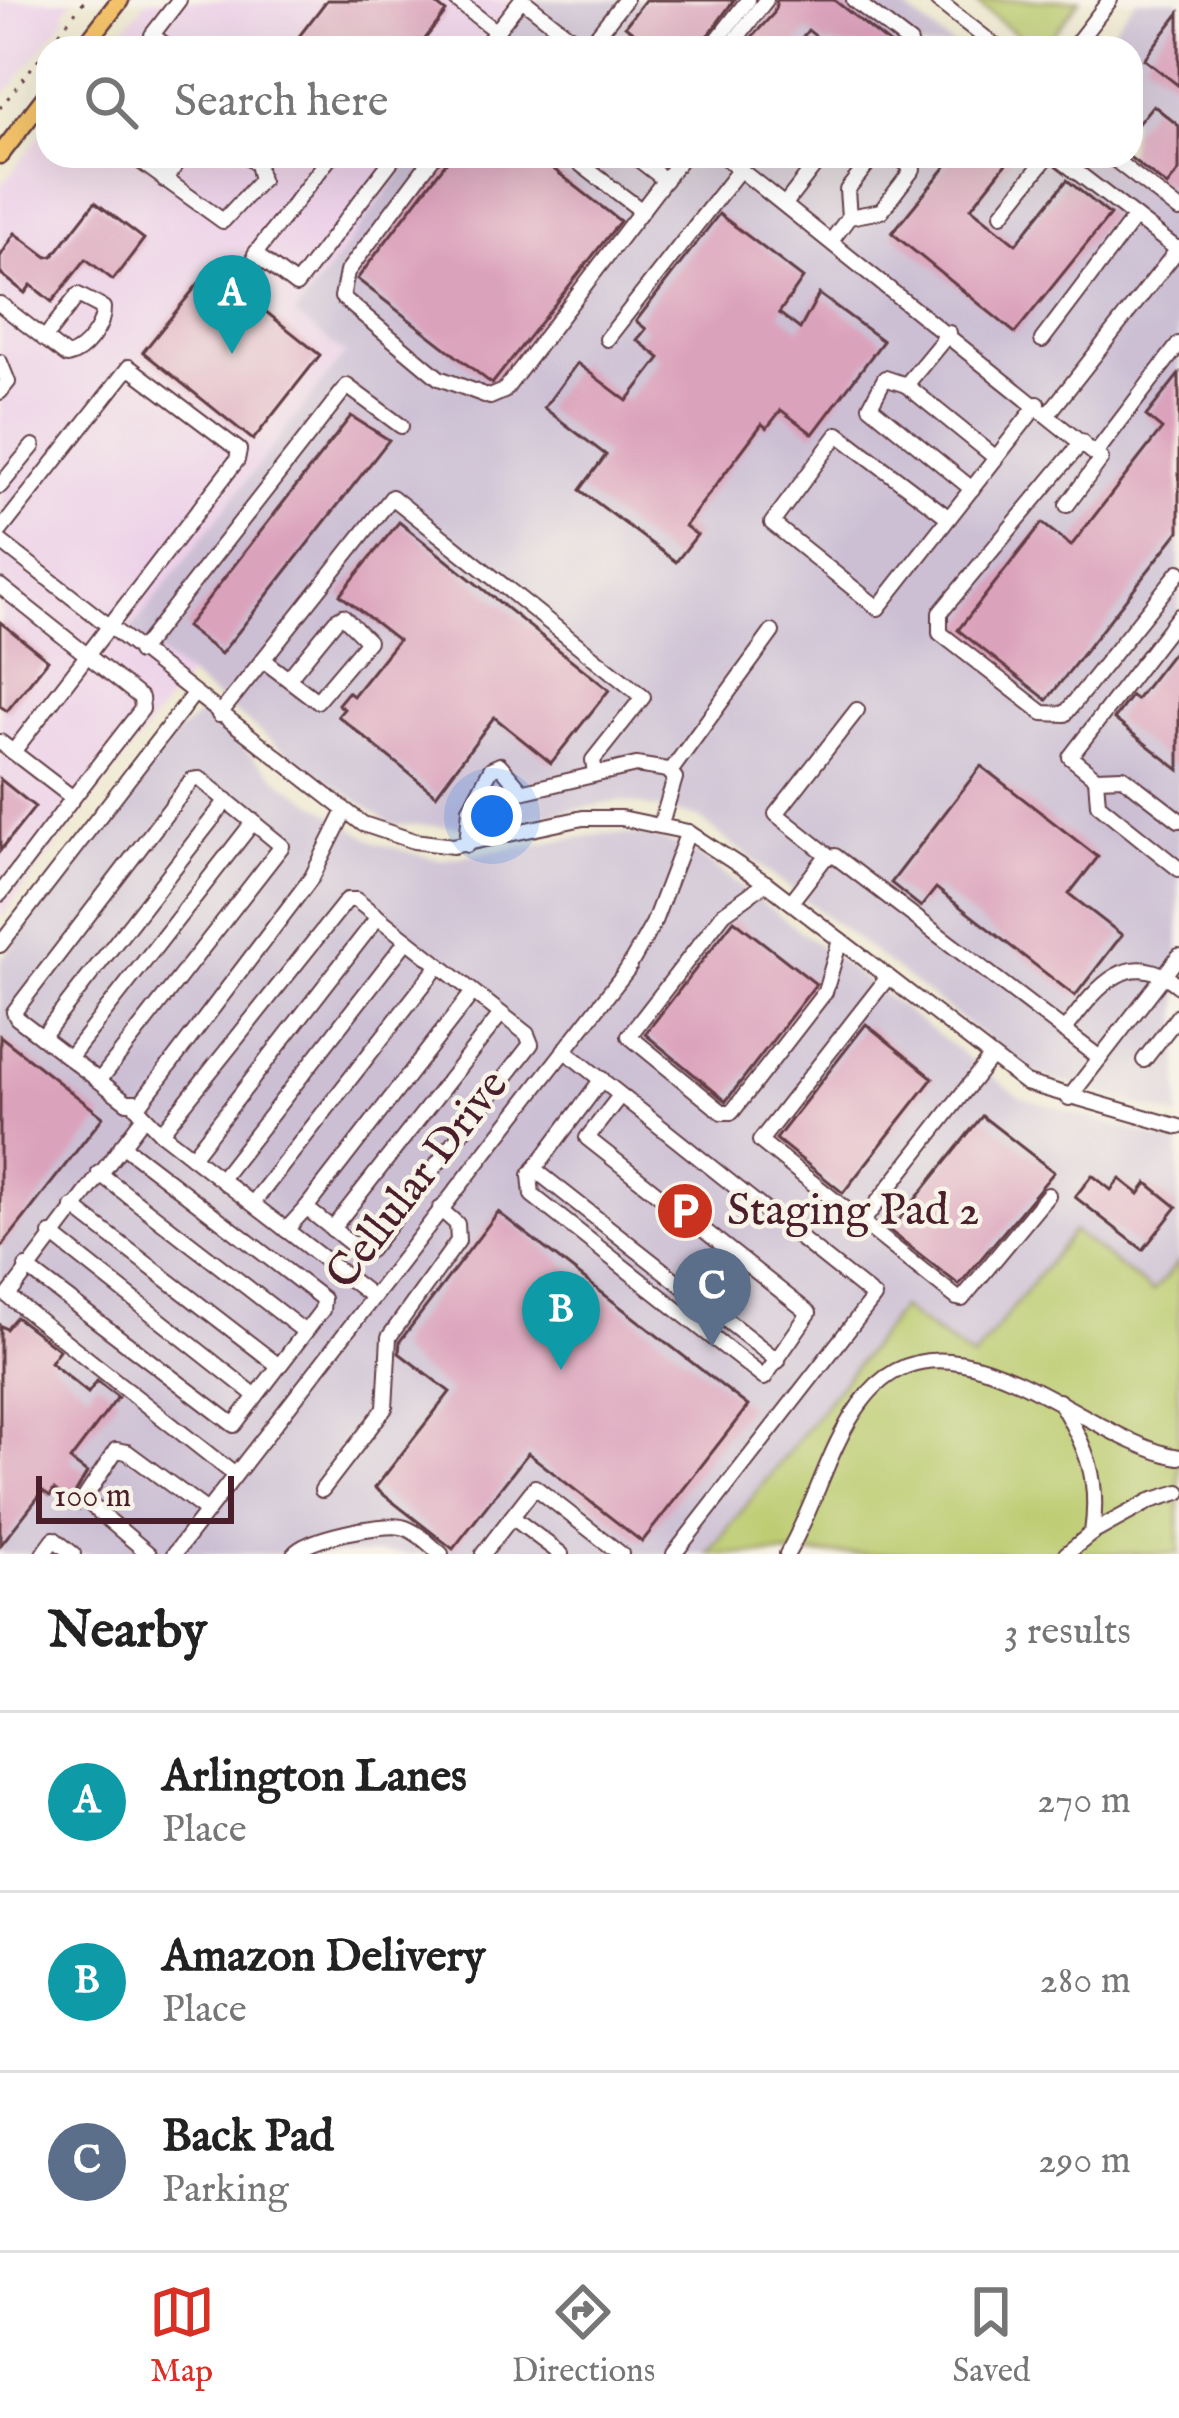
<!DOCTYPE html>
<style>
:root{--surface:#fff;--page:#f2f2f2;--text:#222;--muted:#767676;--line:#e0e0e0;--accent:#d93025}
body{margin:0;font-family:"IM FELL English",serif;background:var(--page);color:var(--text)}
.scale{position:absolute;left:36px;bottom:30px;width:198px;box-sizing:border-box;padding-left:12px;border:6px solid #4a1f2b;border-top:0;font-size:33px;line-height:42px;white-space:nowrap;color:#4a1f2b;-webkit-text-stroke:9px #f7f3e8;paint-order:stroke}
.you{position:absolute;left:492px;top:816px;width:42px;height:42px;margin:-30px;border:9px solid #fff;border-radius:50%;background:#1a73e8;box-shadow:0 0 0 18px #1a73e833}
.badge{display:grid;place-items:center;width:78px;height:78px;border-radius:50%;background:var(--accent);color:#fff;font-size:39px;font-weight:700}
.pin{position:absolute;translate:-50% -99px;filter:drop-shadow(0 3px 6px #0008)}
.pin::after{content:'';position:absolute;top:63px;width:42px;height:36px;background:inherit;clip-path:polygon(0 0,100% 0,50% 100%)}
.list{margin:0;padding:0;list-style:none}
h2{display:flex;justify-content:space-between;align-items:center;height:156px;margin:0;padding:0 48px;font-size:51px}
h2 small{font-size:39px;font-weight:400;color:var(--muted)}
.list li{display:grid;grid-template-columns:78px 1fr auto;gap:36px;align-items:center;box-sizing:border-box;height:180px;padding:0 48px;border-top:3px solid var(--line)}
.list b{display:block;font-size:45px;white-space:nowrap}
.list p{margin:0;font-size:39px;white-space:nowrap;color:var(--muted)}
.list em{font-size:39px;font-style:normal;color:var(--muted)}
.icon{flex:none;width:66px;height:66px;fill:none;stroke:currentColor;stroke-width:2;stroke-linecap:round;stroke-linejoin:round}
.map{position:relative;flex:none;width:1179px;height:1554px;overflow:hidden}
.search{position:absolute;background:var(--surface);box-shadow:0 12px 48px #0002;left:36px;right:36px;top:36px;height:132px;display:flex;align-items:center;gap:30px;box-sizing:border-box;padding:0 42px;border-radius:36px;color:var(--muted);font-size:45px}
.sheet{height:696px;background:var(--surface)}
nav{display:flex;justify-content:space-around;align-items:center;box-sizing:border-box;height:168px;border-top:3px solid var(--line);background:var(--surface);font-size:33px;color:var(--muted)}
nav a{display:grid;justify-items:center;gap:6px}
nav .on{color:var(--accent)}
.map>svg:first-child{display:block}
.built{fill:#edd1e9}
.industrial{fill:#ccbfd4}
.green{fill:#baca6c;stroke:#82744c;stroke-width:3}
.building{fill:#dba2bb}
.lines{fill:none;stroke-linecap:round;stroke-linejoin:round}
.minor-casing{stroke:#633d44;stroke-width:18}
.major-casing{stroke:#633d44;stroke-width:21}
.path{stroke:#633d44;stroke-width:3;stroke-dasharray:3 9;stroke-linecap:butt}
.minor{stroke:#fff;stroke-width:14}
.major{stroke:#f3c26a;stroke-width:16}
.labels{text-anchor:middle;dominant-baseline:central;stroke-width:9;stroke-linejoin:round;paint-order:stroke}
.street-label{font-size:45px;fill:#4a1f2b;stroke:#f7f3e8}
.poi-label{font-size:45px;fill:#4a1f2b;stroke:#f7f3e8;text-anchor:start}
</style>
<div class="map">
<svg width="1179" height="1554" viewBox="0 0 1179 1554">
<rect width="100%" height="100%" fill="#f7f3e8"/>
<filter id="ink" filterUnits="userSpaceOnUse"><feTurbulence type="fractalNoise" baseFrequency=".00833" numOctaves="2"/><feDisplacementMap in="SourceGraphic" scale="24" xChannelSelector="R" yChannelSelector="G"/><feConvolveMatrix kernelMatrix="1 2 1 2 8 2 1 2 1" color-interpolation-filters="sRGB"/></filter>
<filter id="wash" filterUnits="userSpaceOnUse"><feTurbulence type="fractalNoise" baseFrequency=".004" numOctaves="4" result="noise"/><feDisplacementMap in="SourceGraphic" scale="48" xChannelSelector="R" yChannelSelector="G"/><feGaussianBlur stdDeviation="2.7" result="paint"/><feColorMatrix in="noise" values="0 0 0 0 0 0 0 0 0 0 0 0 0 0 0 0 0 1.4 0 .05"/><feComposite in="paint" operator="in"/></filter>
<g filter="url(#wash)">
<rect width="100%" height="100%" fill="#efe9d0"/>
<!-- built -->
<g class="built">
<polygon points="0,0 73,0 64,11 66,18 0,101"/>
<polygon points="147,0 532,0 496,48 109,48"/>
<polygon points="48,126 48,156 414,156 295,315 345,354 131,630 189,675 0,919 0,187"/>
</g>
<!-- industrial -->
<g class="industrial">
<polygon points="532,0 895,0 956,48 496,48"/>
<polygon points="1136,0 1179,0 1179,1117 1031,1073 697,817 620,801 479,828 392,824 282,749 130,631 345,354 295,315 414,156 1131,156 1131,48 1098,48"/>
<polygon points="202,713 286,785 376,843 440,860 606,833 654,836 698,854 1020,1097 1179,1144 1179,1261 1153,1293 1073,1232 973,1359 901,1308 708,1554 0,1554 0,961 178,732"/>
</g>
<!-- green -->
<g class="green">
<polygon points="973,0 1080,0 1043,48 1034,48"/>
<polygon points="1073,1231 1153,1292 1179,1261 1179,1554 708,1554 901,1308 973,1359"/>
</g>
<g id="blocks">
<!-- building -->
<g class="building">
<polygon points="327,0 431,0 446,12 418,48 290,48"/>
<polygon points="645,0 734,0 699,48 653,48 625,26"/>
<polygon points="777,0 834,0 895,48 840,48 831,42 828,46 808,30 794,48 752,48 751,38 774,13"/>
<polygon points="1179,13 1179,86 1144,59"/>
<polygon points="1153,105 1179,126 1179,171 1167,186 1128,156 1131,132"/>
<polygon points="451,156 537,156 620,221 492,384 357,279"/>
<polygon points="937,156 1012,156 971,208 1016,244 1067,180 1110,215 1015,333 892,233 948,164"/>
<polygon points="95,202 144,239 113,280 86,259 52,302 31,285 25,293 0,273 0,257 15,233 47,257 53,256"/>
<polygon points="719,214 803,278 779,313 800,329 819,294 883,341 813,434 781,410 767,428 762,424 685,526 697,535 676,562 580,490 606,455 544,408 577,363 627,401 660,358 637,340 646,329 636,321"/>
<polygon points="211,268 320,355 253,440 143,352"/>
<polygon points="1179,374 1179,531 1047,700 958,630 1042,523 1071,546 1162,429 1146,416"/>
<polygon points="351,416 389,440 221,654 186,627"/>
<polygon points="399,522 609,690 551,763 494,717 436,795 338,716 344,709 338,704 348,692 353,696 398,640 340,595"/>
<polygon points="0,622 48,660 7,711 0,706"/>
<polygon points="1179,645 1179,770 1114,719 1131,696 1136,700"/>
<polygon points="981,766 1098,857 1069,894 1122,935 1075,996 936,888 921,907 891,883"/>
<polygon points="0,779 35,807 0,851"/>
<polygon points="734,920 816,984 726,1101 645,1034"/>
<polygon points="866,1024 933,1078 843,1193 776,1139"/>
<polygon points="0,1036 103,1117 0,1249"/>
<polygon points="982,1116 1054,1172 959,1285 890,1231"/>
<polygon points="1092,1175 1111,1190 1120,1179 1139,1194 1147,1183 1177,1207 1143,1250 1075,1197"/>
<polygon points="498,1212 748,1406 642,1542 528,1453 453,1549 375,1488 450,1392 399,1353 400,1341"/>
<polygon points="16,1317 59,1350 50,1362 88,1393 97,1381 118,1397 70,1460 87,1473 73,1497 77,1508 54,1490 50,1496 43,1491 0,1546 0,1325 6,1329"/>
</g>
</g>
</g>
<g filter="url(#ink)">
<use href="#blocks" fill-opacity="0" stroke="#633d44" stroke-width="3"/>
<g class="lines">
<defs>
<g id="minor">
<polyline points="456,0 497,32"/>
<polyline points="523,0 584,48"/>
<polyline points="854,0 910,43 907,48"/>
<polyline points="937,0 998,48"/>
<polyline points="169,48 152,35 179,0"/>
<polyline points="483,48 521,0"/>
<polyline points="545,48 560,29"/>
<polyline points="587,48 625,0"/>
<polyline points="711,48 748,0"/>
<polyline points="729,48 766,0"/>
<polyline points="1073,48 1110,0"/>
<polyline points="133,156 223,221 261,180 257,164 246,156"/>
<polyline points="331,156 255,254 296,285 395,156"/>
<polyline points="434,156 347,272 342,297 439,378 490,397 504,391 683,156"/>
<polyline points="570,156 642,211"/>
<polyline points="634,156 665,180"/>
<polyline points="723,156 1101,459 1067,505"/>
<polyline points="1056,156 1178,250"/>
<polyline points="1110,156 1179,210"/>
<polyline points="164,180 183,156"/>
<polyline points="785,204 822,156"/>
<polyline points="1002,214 1048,156"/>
<polyline points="849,217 881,211 913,169 897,156"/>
<polyline points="832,240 849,217 847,190 874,156"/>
<path d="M 0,304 L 67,356 C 85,352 104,326 103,308 L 78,295 L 44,339"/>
<polyline points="949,333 906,385 996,458 1038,404"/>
<polyline points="607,339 740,169"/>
<polyline points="1042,340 1135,217"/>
<polyline points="0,362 8,382 0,392"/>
<polyline points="906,385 885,378 870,406 972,489"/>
<polyline points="1049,413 1179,248"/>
<polyline points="1082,442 940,613 940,633 1043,713 1065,714 1179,572"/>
<polyline points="1095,454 1179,344"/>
<polyline points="0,486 33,446"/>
<polyline points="949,518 838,434 772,523 878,608 996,458"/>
<polyline points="0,531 129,367 239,450 237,460 13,752 0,742"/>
<polyline points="0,541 363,824 414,841 453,846 583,818 621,818 688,832 766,883 1026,1083 1179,1127"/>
<polyline points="0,586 141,698 142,709 73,798"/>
<polyline points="139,652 347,386 401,426"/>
<polyline points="263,660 317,701 368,641 343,616 336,620 288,679"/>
<polyline points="219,715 392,497 643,697 593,760 595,774"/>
<polyline points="670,772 772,632"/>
<polyline points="1096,778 1070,757 1179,616"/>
<polyline points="470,809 491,769 500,765 522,791"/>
<polyline points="344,813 312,877 137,1108 161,1133 373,1297"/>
<polyline points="1179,820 1123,777 1096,778 1098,804 1179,869"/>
<polyline points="467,845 470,809 491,799 636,765 668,770 675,778 661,824"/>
<polyline points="829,856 776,814 857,710"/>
<polyline points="766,883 724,913 629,1036 722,1112 732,1112 825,992 840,940"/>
<polyline points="0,894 73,798 13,752"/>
<polyline points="791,902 825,858 835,856 1100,1058"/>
<polyline points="0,945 193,695"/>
<polyline points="888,977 760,1141 957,1298 962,1299 1048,1195"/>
<path d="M 1064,1031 C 1094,992 1126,943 1179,986"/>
<polyline points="42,1037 227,800"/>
<polyline points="564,1050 874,1297 674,1554"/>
<polyline points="69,1058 254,821"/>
<polyline points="1144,1060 1179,1015"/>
<polyline points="602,1079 530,1175 532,1195 764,1378 809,1313 587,1138 619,1097"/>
<polyline points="99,1081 282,846 200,779 192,780 14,1012 17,1018 127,1102 137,1102"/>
<polyline points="1069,1098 1179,956"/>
<polyline points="143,1118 8,1296 235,1475"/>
<polyline points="161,1133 347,900 356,900 527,1034 531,1044 370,1250 363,1253 306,1208 286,1230"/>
<polyline points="192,1157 378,917"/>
<polyline points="534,1169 778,1361"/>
<polyline points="99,1173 305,1332"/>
<polyline points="221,1179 407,940"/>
<polyline points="253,1203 439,965"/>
<polyline points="73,1207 279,1366"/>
<polyline points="306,1208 473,992"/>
<polyline points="863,1221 991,1057"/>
<polyline points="332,1229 501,1014"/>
<polyline points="51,1234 256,1396"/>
<polyline points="26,1267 234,1425 322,1310 323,1299 122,1145"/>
<path d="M 1059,1401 C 1087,1448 1100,1478 1092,1533 L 1066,1554"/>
<polyline points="322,1490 385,1408 389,1337 458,1241 457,1224 440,1209"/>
<polyline points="512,1517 561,1554"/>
<polyline points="1092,1533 1150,1501 1179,1492"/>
<polyline points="43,1554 54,1539 73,1554"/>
<polyline points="149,1554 84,1499 116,1450 127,1452 207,1511"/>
<polyline points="174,1554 627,970 653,924 688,832"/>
<path d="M 294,1554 C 307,1538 381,1523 402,1527 C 416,1530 430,1545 441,1554"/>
<polyline points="483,1554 535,1487 621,1554"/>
<path d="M 787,1554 C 815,1507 828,1448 860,1404 C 944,1286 1087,1443 1179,1457"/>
</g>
<g id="major">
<polyline points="83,48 120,0"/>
<polyline points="0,155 48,93"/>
</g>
</defs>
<!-- minor casing -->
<use href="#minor" class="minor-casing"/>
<!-- major casing -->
<use href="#major" class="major-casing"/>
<!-- path -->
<polyline class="path" points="0,108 85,0"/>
<!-- minor -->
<use href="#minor" class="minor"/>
<!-- major -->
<use href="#major" class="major"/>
</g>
</g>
<!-- icons -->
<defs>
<symbol id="parking-disc" viewBox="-11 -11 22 22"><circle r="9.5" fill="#c8321e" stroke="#f7f3e8"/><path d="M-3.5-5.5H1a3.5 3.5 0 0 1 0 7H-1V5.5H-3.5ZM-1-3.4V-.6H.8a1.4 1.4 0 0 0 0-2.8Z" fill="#fff"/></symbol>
</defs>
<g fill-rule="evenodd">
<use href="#parking-disc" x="652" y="1178" width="66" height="66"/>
</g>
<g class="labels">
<!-- street labels -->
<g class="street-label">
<text transform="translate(418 1180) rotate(-52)">Cellular Drive</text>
</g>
<!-- poi labels -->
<g class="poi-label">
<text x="727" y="1211">Staging Pad 2</text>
</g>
</g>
</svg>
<div class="scale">100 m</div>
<div class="you"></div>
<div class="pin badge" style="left:232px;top:354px;background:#0f9aa8">A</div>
<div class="pin badge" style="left:561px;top:1370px;background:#0f9aa8">B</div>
<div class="pin badge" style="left:712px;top:1347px;background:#5c6f8a">C</div>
<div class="search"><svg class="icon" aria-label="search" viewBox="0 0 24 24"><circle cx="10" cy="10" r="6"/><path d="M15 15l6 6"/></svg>Search here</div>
</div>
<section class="sheet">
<h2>Nearby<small>3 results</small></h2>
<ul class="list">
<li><span class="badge" style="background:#0f9aa8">A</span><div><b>Arlington Lanes</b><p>Place</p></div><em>270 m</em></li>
<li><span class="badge" style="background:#0f9aa8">B</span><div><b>Amazon Delivery</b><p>Place</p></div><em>280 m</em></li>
<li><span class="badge" style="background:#5c6f8a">C</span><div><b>Back Pad</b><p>Parking</p></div><em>290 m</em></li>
</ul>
</section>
<nav>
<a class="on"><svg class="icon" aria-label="map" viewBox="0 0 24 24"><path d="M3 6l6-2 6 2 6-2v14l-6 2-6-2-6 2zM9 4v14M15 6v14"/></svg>Map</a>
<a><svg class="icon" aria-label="directions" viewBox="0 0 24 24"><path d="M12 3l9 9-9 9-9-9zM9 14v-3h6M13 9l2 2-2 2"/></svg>Directions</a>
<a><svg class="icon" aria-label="saved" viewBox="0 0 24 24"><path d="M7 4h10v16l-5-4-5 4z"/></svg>Saved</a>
</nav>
